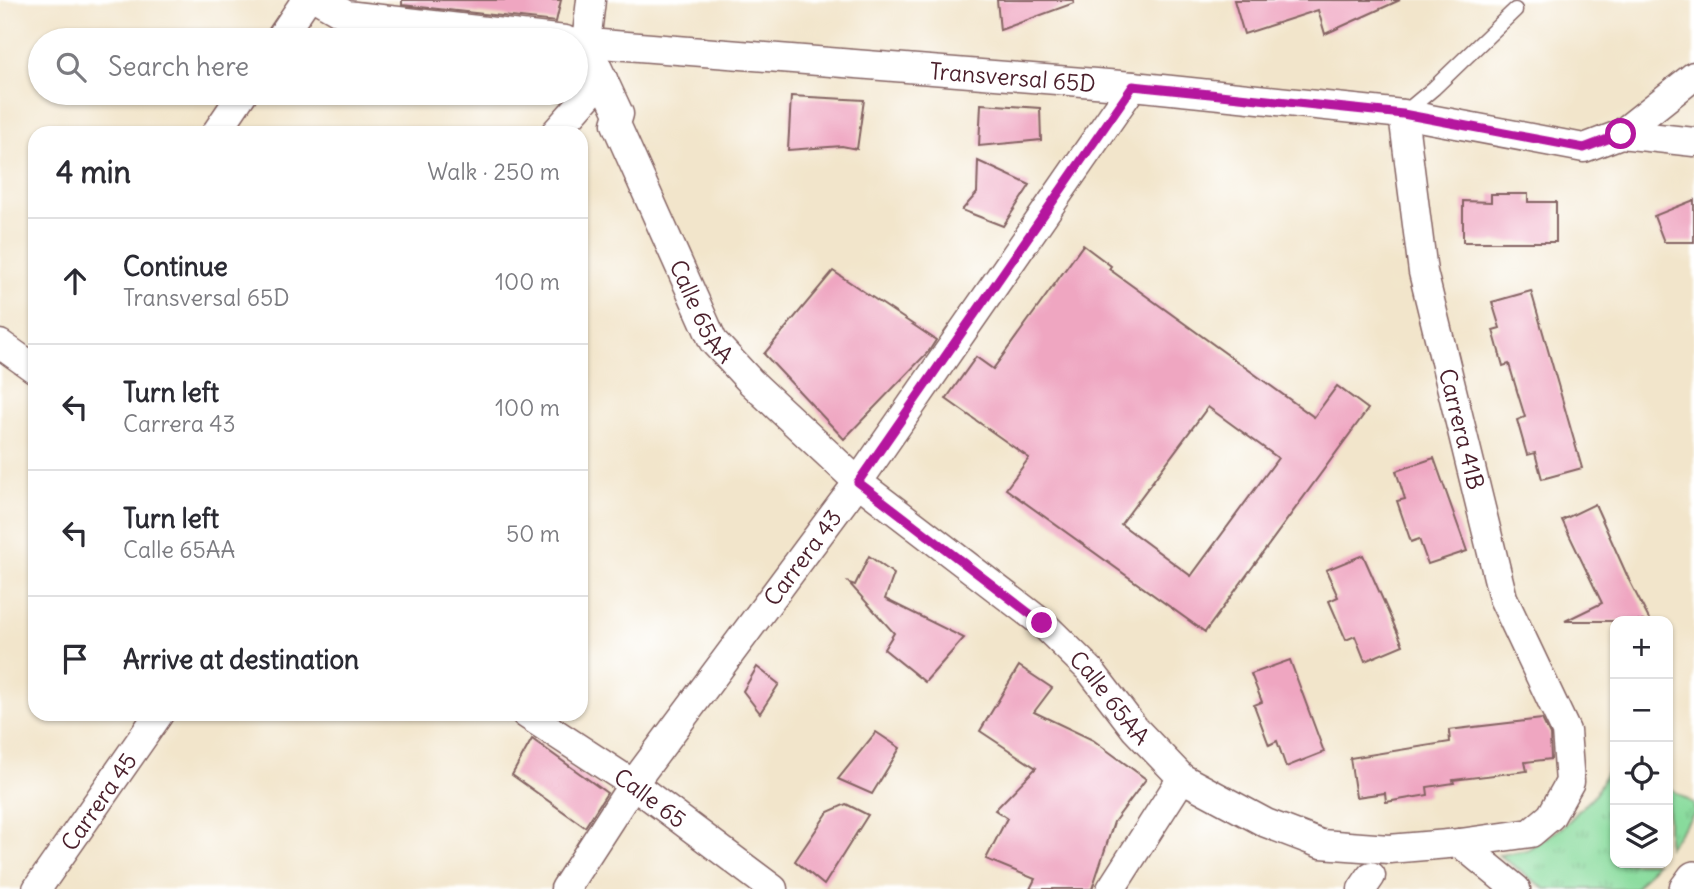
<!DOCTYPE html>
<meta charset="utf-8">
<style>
:root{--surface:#fff;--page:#f7f7f7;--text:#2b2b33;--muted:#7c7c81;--line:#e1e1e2}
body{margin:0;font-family:Delius,sans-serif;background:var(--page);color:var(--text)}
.controls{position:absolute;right:21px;bottom:21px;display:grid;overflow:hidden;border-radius:14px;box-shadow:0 2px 5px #0004}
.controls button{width:63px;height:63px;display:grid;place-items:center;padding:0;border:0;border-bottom:2px solid var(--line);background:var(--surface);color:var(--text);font:35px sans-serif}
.stop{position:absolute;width:21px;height:21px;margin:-16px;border:5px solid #b5179e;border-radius:50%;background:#fff}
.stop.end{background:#b5179e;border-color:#fff;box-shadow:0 2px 7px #0008}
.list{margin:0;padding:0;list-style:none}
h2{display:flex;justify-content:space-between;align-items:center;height:91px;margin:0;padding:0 28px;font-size:30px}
h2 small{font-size:23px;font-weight:400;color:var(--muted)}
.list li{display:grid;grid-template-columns:46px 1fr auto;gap:21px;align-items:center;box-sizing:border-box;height:126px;padding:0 28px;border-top:2px solid var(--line)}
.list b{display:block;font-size:26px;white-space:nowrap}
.list p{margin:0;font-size:23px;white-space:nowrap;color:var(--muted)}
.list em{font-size:23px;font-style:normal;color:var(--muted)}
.icon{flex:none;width:38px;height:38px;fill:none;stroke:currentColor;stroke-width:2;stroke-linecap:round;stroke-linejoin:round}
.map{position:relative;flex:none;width:1694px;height:889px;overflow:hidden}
.search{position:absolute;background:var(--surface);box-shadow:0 2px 5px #0004;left:28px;top:28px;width:560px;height:77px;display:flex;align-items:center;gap:18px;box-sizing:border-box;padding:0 24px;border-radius:38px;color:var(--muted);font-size:26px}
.panel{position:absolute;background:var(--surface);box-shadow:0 2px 5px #0004;left:28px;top:126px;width:560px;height:595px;border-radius:21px}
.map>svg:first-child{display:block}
.grass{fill:url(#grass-tufts);stroke:#697d64;stroke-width:2}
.building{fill:#efa6c1;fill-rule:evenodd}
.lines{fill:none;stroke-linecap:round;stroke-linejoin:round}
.service-casing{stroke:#856463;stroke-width:17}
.minor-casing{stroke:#856463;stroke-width:31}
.tertiary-casing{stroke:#856463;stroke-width:36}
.service{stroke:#fff;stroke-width:14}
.minor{stroke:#fff;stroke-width:28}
.tertiary{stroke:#fff;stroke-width:33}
.route{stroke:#b5179e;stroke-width:9}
.labels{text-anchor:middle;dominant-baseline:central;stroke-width:5;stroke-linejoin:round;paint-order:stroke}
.street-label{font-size:23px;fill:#4a1f2b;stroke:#fff}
</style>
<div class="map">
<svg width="1694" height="889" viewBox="0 0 1694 889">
<defs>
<pattern id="grass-tufts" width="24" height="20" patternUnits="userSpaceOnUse" patternTransform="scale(1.75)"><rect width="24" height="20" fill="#88db9c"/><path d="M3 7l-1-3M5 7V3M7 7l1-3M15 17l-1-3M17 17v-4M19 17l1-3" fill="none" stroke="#77bc87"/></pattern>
</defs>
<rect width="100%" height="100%" fill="#fff"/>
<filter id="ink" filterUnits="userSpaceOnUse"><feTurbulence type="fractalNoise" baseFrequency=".0143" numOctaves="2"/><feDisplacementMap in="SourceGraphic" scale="14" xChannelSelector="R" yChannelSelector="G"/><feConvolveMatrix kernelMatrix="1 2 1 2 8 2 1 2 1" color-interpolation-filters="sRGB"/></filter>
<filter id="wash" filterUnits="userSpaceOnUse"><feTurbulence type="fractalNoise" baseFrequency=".00686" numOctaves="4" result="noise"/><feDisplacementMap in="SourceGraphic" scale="28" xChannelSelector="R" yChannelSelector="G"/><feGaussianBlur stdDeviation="1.57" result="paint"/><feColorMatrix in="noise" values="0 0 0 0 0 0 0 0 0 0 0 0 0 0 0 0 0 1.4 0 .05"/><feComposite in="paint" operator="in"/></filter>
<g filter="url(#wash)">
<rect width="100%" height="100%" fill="#f2e5cb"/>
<!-- grass -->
<g class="grass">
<polygon points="1611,762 1615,763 1615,863 1656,863 1635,889 1545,889 1499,855 1527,850 1564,826 1596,793"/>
<polygon points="1668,787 1694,804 1694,814 1668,847"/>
</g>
<g id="blocks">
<!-- building -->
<g class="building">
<polygon points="402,0 561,0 556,22 402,5"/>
<polygon points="997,0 1073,0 1074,3 1000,30"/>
<polygon points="1234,0 1400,0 1325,34 1318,10 1244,34"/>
<polygon points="791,96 864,100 857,149 842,146 788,150"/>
<polygon points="981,104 1040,108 1041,140 979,146"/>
<polygon points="978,161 1030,185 1003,226 962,210 977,193"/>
<polygon points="1491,194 1528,194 1528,202 1556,202 1556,242 1463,242 1463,201 1491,202"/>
<polygon points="1694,200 1694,242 1664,242 1654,216"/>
<path d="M 1083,245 L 1111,266 L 1109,269 L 1314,417 L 1337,386 L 1368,409 L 1205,632 L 1006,489 L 1029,458 L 946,399 L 976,357 L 993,369 ZM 1208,407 L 1278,458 L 1191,576 L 1121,524 Z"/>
<polygon points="833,271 936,340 929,351 844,439 764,354"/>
<polygon points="1531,291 1582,468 1542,479 1535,453 1527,455 1517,420 1525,417 1517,391 1509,364 1503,366 1493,330 1500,328 1492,302"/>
<polygon points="1434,458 1467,551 1428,564 1419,539 1411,542 1397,501 1405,499 1396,471"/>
<polygon points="1595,504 1630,582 1650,621 1565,621 1602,603 1562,520"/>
<polygon points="1363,555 1403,645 1365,661 1355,636 1346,640 1329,601 1338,597 1326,570"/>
<polygon points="869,556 894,574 885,599 964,638 925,682 884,649 894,633 849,583 855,585"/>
<polygon points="1290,660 1324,752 1286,767 1277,741 1269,745 1254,705 1262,702 1251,674"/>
<polygon points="1019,666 1052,688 1034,712 1093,740 1146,779 1114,822 1092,889 1030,889 1035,879 986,859 1007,818 995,810 1036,768 980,731"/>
<polygon points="757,667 779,684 760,713 743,691"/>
<polygon points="1542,719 1550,735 1551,759 1525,762 1527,771 1453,780 1454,783 1427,787 1428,795 1386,802 1385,793 1356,797 1350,758 1450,742 1449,730"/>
<polygon points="876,732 900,748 872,794 838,779"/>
<polygon points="532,739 607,793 585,827 512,775"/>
<polygon points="846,804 868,815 824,885 795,861 828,812"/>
</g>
</g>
</g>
<g filter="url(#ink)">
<use href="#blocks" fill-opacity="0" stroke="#856463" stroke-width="2"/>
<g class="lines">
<defs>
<polyline id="service" points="1403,114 1434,88 1515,10"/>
<g id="minor">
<polyline points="320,0 346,15 565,40"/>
<path id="s1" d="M 591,0 L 586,43 L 619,114 L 616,124 L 713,341 L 751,382 L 859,483 L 1042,623 L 1090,670 L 1135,729 L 1182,778 L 1266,823 L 1321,844 L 1389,849 L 1460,843 L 1531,833 L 1551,816 L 1570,782 L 1566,731 L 1503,598 L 1423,272 L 1403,114"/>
<polyline points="279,40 306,0"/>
<path id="s2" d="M 576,42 L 1133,86 L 1403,114 L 1584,148 L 1621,134 L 1694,142"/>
<polyline points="216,133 243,93"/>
<polyline points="555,133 603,79"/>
<polyline points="1621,134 1694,76"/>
<polyline points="0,344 35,369"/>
<path id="s3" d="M 526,714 L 633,784 L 773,889"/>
<polyline points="1460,843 1516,889"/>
<path id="s4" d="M 37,889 L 159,714"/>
<path id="s5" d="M 565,889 L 633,784 L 858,482 L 1133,86"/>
<polyline points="1111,889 1182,778"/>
<polyline points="1362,889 1371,876"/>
</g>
<polyline id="tertiary" points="1686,889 1694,878"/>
</defs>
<!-- service casing -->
<use href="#service" class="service-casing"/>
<!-- minor casing -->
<use href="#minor" class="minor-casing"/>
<!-- tertiary casing -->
<use href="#tertiary" class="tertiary-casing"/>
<!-- service -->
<use href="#service" class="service"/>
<!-- minor -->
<use href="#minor" class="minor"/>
<!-- tertiary -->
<use href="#tertiary" class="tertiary"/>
</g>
</g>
<g class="lines" filter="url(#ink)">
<!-- route -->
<polyline class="route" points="1042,623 858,482 1133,86 1403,114 1584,148 1621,134"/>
</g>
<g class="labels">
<!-- street labels -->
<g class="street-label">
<text stroke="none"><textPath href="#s2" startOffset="438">Transversal 65D</textPath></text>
<text stroke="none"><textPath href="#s1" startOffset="338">Calle 65AA</textPath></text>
<text transform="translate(1462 429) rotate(76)">Carrera 41B</text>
<text stroke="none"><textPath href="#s5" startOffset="408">Carrera 43</textPath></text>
<text stroke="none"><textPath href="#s1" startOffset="905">Calle 65AA</textPath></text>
<text stroke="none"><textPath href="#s3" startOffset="150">Calle 65</textPath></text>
<text stroke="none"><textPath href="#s4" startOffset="107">Carrera 45</textPath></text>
</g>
</g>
</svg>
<div class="controls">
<button>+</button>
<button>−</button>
<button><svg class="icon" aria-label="locate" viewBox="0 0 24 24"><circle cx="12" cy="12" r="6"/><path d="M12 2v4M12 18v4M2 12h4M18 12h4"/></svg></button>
<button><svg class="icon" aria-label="layers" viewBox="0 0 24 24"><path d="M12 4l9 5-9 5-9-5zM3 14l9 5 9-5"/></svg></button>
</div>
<div class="stop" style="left:1621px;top:134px"></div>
<div class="stop end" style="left:1042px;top:623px"></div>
<div class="search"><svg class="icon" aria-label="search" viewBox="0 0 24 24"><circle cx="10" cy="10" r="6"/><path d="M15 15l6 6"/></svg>Search here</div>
<section class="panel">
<h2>4 min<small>Walk · 250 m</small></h2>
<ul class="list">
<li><svg class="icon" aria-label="ahead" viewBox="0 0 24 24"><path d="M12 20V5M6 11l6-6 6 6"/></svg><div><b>Continue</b><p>Transversal 65D</p></div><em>100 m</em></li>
<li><svg class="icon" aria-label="left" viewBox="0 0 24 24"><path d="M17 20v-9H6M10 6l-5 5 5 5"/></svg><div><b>Turn left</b><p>Carrera 43</p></div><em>100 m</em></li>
<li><svg class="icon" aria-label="left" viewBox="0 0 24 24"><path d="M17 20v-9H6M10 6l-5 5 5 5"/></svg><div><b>Turn left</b><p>Calle 65AA</p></div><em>50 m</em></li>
<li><svg class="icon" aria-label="arrive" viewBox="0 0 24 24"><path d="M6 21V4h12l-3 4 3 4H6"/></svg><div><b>Arrive at destination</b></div></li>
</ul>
</section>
</div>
